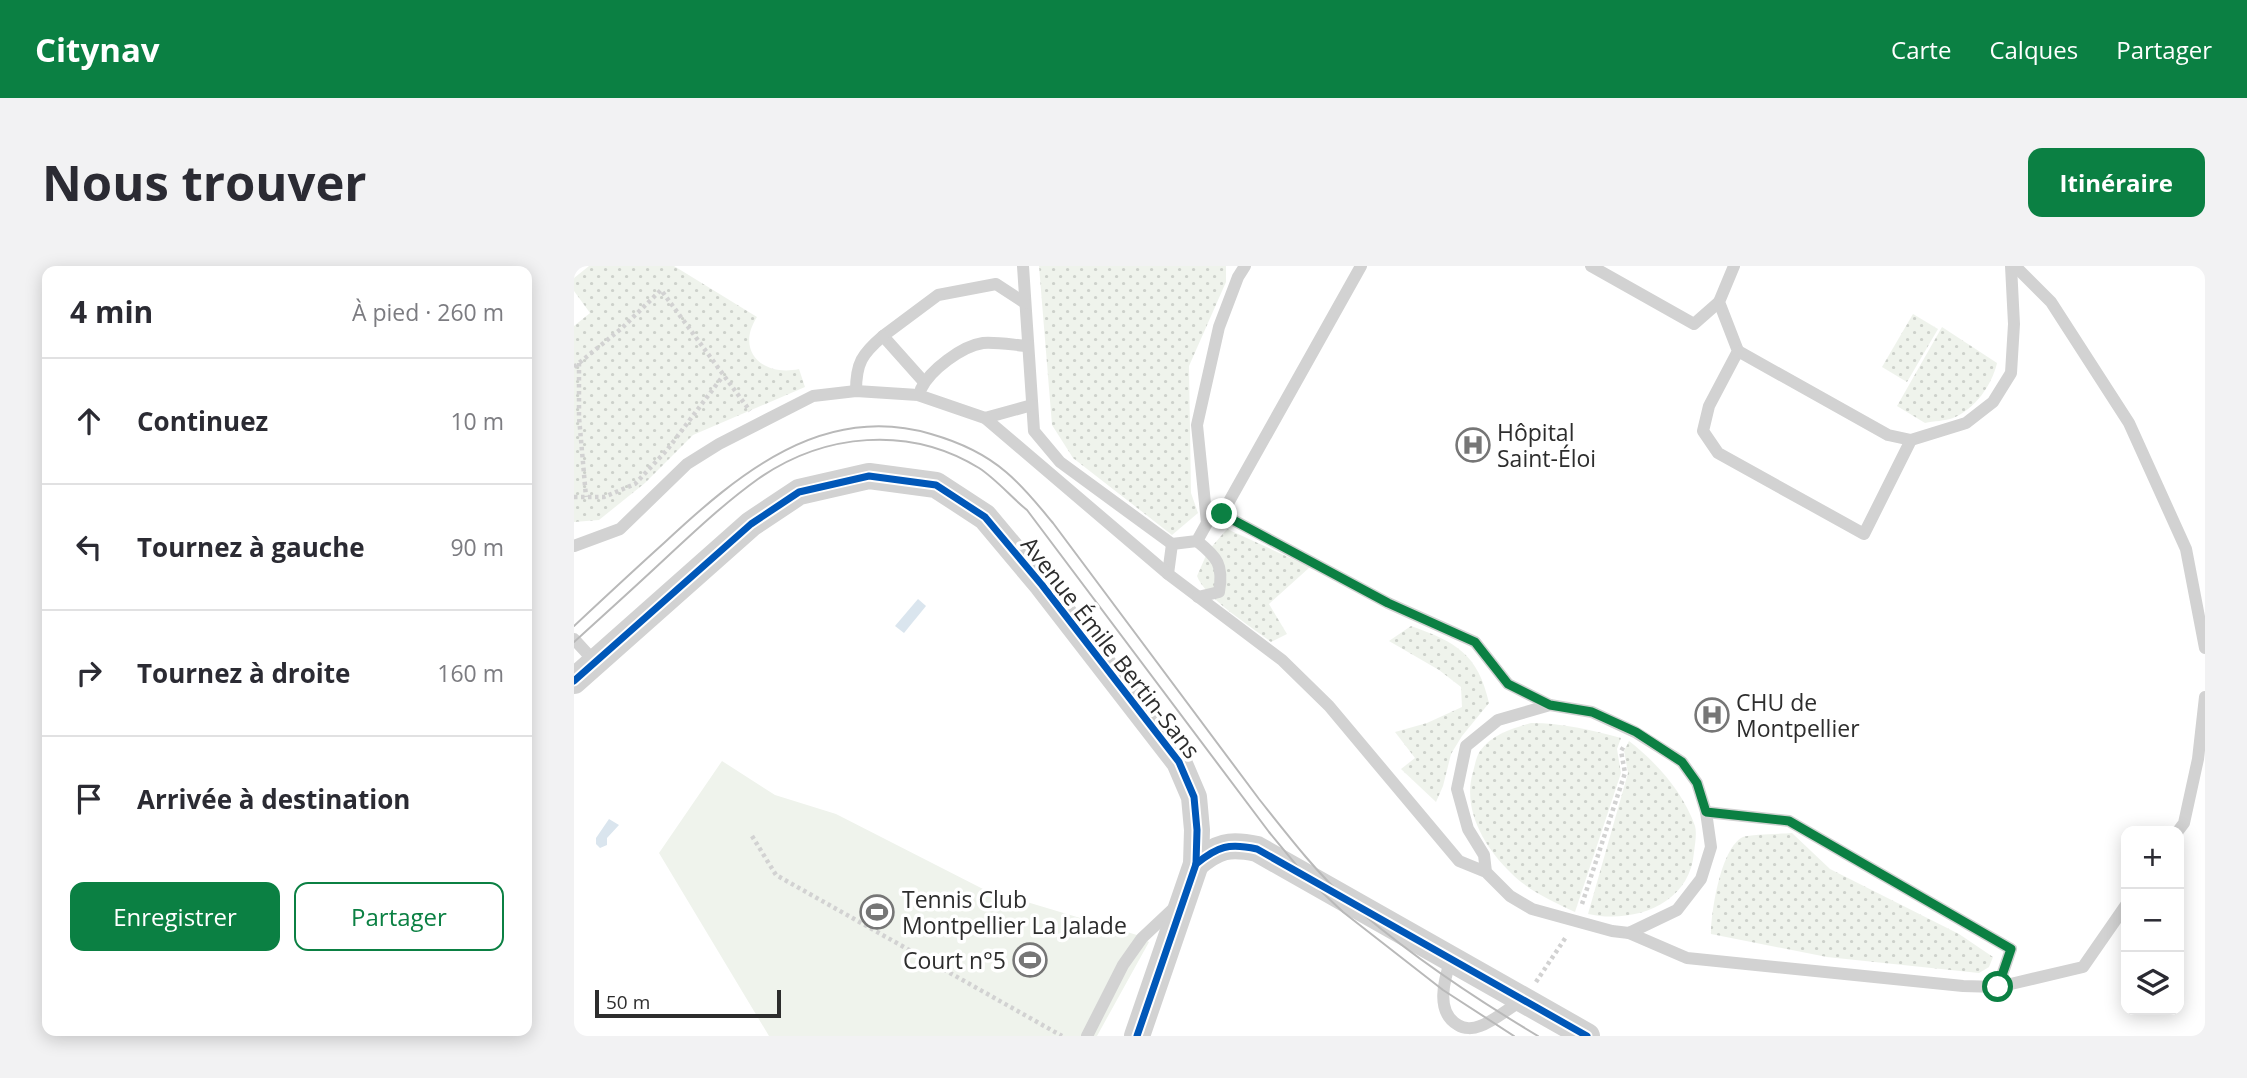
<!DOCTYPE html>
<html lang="fr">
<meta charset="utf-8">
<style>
:root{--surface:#fff;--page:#f2f2f3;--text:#2b2b33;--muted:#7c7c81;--line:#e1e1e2;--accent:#0b8043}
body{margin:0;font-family:"Open Sans",sans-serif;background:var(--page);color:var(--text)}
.controls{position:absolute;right:21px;bottom:21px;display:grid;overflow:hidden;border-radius:14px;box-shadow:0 4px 18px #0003}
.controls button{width:63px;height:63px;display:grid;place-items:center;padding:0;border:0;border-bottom:2px solid var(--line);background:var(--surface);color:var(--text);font:35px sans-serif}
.scale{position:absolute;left:21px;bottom:18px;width:186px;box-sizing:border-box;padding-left:7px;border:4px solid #2d2d2d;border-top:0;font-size:19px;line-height:24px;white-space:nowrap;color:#2d2d2d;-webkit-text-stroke:5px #fff;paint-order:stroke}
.stop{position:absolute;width:21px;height:21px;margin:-16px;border:5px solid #0b8043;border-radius:50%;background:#fff}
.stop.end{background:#0b8043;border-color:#fff;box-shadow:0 2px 7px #0008}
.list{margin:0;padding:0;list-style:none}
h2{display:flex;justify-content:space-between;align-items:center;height:91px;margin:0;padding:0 28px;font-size:30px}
h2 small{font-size:23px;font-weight:400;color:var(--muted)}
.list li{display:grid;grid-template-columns:46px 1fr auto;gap:21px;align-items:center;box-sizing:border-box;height:126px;padding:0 28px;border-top:2px solid var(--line)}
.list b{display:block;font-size:26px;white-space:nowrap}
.list em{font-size:23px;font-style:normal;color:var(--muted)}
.actions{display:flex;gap:14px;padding:21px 28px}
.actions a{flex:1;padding:16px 0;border:2px solid var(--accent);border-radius:14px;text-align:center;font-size:24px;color:var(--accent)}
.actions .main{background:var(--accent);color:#fff}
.icon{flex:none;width:38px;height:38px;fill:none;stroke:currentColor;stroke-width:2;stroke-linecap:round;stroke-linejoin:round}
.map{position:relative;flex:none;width:1631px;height:770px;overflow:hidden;border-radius:14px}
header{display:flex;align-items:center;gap:42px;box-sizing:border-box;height:98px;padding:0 35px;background:var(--accent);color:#fff}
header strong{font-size:33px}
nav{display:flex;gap:38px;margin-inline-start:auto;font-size:24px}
.intro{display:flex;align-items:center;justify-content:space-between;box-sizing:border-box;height:168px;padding:0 42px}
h1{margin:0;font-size:49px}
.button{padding:18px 32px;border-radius:14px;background:var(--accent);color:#fff;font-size:24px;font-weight:700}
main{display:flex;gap:42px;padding:0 42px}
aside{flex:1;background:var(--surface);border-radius:14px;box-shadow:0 4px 18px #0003}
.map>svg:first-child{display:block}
.grass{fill:url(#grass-dots)}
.garden{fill:#eff3ec}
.water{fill:#dae5ee}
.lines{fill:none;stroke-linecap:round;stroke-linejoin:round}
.path{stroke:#d2d2d2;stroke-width:4.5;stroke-dasharray:3.5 3.5;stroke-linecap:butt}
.lane{stroke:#d2d2d2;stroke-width:12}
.street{stroke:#d2d2d2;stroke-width:26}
.tram{stroke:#b9b9b9;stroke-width:2}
.cycleway-casing{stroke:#fff;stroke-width:11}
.cycleway{stroke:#0057b8;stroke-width:7}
.route{stroke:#0b8043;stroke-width:9}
.labels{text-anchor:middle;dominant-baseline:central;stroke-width:7;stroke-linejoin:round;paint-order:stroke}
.poi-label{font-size:23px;fill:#2d2d2d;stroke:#fff;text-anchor:start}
.street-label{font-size:23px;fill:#2d2d2d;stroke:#fff}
</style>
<header>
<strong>Citynav</strong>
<nav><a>Carte</a><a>Calques</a><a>Partager</a></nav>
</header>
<div class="intro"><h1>Nous trouver</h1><a class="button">Itinéraire</a></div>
<main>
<aside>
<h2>4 min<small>À pied · 260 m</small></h2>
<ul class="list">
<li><svg class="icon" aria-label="ahead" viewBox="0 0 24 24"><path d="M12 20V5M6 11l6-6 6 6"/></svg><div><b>Continuez</b></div><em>10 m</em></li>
<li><svg class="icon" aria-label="left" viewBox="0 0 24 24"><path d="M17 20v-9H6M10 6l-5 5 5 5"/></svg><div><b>Tournez à gauche</b></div><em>90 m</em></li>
<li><svg class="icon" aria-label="right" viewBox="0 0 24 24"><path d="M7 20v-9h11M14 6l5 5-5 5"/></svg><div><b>Tournez à droite</b></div><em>160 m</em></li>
<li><svg class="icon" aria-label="arrive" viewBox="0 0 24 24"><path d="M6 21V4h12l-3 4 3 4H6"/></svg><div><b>Arrivée à destination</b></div></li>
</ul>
<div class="actions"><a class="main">Enregistrer</a><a>Partager</a></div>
</aside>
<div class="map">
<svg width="1631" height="770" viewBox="0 0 1631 770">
<defs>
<pattern id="grass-dots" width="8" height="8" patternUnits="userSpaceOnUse" patternTransform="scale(1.75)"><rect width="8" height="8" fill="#eff3ec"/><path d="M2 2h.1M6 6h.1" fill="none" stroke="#cdd1cb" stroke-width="1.8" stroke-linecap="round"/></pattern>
</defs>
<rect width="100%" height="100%" fill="#fff"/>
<!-- grass -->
<g class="grass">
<path d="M 15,0 L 100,0 L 183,51 C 161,85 189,111 225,103 L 231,121 L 119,169 L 71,217 L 25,254 L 0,256 L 0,60 L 16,47 L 0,25 L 0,12 Z"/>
<polygon points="465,0 652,0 652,16 615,100 617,227 624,247 598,269 499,192 478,159"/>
<polygon points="1339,48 1364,63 1333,116 1308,101"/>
<path d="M 1368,61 L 1423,97 C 1418,119 1401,143 1379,152 C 1371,155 1360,155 1351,157 L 1323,140 Z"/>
<path d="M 653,263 L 736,301 L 695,338 L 713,368 L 697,376 C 678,361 631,332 623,310 L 634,285 Z"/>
<path d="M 837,360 C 882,376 904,388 915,437 L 888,470 L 877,488 L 869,520 L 862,536 L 827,503 L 841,492 L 821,466 L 853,457 L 888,441 L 887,421 L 865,404 L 815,375 Z"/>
<path d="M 957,457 C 989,457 1017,464 1047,472 L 1043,483 L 1047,507 L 1001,646 C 978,635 955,625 937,607 C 910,581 888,543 899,506 C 901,499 902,491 906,485 C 918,468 939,462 957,457 Z"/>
<path d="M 1055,475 C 1083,497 1109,526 1121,560 C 1123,567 1121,578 1120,586 C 1116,639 1059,658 1014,648 L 1054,507 L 1050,485 Z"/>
<path d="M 1218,567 L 1256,603 L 1385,668 L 1419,691 L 1415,701 L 1405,707 L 1253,691 L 1137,668 C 1137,646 1147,581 1169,571 C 1177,568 1208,568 1218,567 Z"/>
</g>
<!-- garden -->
<polygon class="garden" points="148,495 201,529 262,548 409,623 563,669 575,676 523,770 195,770 85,587"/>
<!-- water -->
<g class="water">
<polygon points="344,333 352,340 330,367 321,360"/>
<polygon points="35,553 45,559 33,572 33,579 26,582 22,578 22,572"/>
</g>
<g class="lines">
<!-- path -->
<g class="path">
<polyline points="5,97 5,151 12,231"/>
<polyline points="0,101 48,62 87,24 176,145"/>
<polyline points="0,231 30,231 61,218 93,184 149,110"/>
<polyline points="178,570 202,609 488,770"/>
<polyline points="1008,638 1051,507 1047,485 1050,480"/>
<polyline points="962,716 992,671"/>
</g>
<!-- lane -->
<g class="lane">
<polyline points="449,0 460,165 486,196 598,278"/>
<polyline points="671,0 664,11 645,61 623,159 633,257 623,275 598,278 594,308 708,394 755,440 885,595 912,606 936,630 958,643 1038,665 1055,667 1103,644 1127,613 1137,581 1132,546 1123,517 1108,496 1099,490 1061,466 1018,446 976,439 924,454 892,480 883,523 894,563 910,589 912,606"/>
<polyline points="1017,0 1120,58 1145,36"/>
<polyline points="1160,0 1145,36 1164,85 1135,140 1129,165 1144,187 1290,268 1337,174 1392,157 1419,136 1437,107 1440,58 1437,0"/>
<polyline points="1441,0 1477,36 1555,157 1612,283 1631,382"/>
<polyline points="1164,85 1314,169 1337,174"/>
<polyline points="350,116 309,70 364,29 422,18 451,37"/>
<path d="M 347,123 C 356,104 388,80 409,77 C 423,76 440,79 454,80"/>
<path d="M 282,125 C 282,97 288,88 309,70"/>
<polyline points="411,152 458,139"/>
<polyline points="648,248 814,337 901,376 934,418 976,439"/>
<polyline points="643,251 648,248 787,0"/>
<path d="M 623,275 C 643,291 650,299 645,326 L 624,331"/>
<polyline points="0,280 46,263 113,198 145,178 239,130 282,125 344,129 411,152 594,308"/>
<polyline points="0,373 21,396"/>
<polyline points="1604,565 1610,557 1624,493 1631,431"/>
<polyline points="1055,667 1113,692 1389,720 1424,721 1437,683 1215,555 1132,546"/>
<path d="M 877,693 C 870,714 861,746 884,759 C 890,763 899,763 906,760 C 919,756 936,741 949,734"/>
<polyline points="1424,721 1509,701 1552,639"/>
<polyline points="513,770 549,699 568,672 601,641"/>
</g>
<!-- street -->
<g class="street">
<polyline points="0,415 177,258 225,226 295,210 362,219 411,251 468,319 605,496 620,531 623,564 622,598 563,770"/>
<path d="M 622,598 C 644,580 655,577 683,583 L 1013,770"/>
</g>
<!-- tram -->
<g class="tram">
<path d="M 0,360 C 30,332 60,304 90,277 C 164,208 249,136 357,168 C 385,176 410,187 432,206 C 450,221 464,239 479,257 L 685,533 C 712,567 741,605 773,634 C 831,686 897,730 964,770"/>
<path d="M 0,376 C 31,348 63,319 94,290 C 123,263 152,236 184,213 C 250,167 335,159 405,202 C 422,213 437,231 453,244 L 695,566 L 733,612 L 769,646 L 869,724 L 940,770"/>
<polyline points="1627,770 1631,763"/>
</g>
<defs>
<g id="cycleway">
<polyline points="0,415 177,258 225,226 295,210 362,219 411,251 468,319 605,496 620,531 623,564 622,598 563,770"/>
<path d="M 622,598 C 644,580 655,577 683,583 L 1013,770"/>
</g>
</defs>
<!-- cycleway casing -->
<use href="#cycleway" class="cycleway-casing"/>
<!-- cycleway -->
<use href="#cycleway" class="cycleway"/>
</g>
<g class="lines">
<!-- route -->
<polyline class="route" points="648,248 814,337 901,376 934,418 976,439 1018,446 1062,466 1108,496 1123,517 1132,546 1215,555 1437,683 1424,721"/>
</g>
<!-- icons -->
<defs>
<symbol id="hospital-ring" viewBox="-11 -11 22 22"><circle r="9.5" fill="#fff" stroke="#767676" stroke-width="1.5"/><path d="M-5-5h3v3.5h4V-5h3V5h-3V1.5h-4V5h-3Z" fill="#767676"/></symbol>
<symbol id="stadium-ring" viewBox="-11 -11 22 22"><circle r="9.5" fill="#fff" stroke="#767676" stroke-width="1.5"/><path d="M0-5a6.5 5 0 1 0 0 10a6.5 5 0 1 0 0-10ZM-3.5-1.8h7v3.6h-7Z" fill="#767676"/></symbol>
</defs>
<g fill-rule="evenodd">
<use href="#hospital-ring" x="880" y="160" width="38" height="38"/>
<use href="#hospital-ring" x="1119" y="430" width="38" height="38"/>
<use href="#stadium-ring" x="284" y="627" width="38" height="38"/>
<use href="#stadium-ring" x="437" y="675" width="38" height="38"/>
</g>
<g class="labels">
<!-- poi labels -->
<g class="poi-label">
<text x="923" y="166">Hôpital<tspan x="923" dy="26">Saint-Éloi</tspan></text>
<text x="1162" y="436">CHU de<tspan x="1162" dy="26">Montpellier</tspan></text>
<text x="328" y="633">Tennis Club<tspan x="328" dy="26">Montpellier La Jalade</tspan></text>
<text x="432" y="694" text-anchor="end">Court n°5</text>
</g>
<!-- street labels -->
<g class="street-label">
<text transform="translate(537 381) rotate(52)">Avenue Émile Bertin-Sans</text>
</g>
</g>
</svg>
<div class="controls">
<button>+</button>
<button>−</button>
<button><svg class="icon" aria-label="layers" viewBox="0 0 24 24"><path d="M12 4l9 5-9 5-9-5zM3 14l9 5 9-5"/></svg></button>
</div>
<div class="scale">50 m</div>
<div class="stop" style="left:1424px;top:721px"></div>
<div class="stop end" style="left:648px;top:248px"></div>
</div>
</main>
